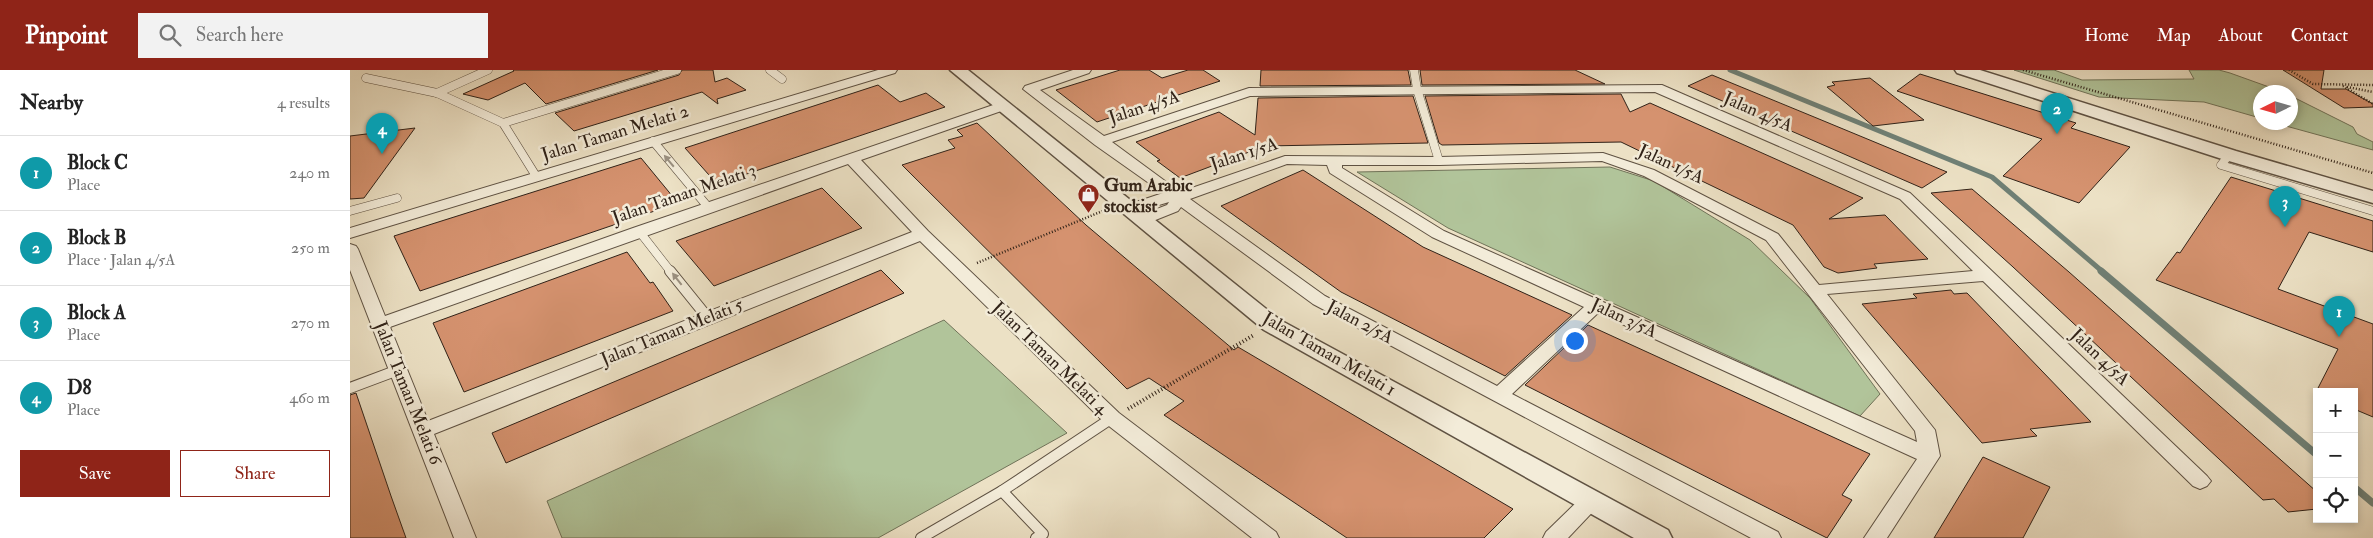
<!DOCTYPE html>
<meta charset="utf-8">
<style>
:root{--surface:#fff;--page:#f2f2f2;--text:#222;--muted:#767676;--line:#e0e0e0;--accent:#8f2418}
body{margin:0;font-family:"IM FELL Double Pica",serif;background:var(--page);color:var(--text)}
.controls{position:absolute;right:15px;bottom:15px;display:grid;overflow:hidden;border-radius:0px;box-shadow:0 2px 8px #0003}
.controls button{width:45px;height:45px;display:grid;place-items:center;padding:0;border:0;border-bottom:1px solid var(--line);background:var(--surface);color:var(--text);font:25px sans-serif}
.compass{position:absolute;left:1903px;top:15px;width:45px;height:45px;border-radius:50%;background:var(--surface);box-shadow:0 2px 8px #0003;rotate:265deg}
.you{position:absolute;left:1224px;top:270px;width:18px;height:18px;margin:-12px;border:4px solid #fff;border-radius:50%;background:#1a73e8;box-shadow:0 0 0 8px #1a73e833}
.badge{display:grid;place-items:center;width:32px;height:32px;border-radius:50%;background:var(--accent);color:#fff;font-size:16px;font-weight:700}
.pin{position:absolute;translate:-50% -41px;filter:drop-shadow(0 1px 2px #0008)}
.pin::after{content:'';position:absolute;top:26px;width:18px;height:15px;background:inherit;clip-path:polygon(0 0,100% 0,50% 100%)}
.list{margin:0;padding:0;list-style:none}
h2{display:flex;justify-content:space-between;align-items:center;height:65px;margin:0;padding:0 20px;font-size:21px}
h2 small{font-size:16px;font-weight:400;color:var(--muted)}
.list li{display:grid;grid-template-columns:32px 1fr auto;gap:15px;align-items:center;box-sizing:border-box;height:75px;padding:0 20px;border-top:1px solid var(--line)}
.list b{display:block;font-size:19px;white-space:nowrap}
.list p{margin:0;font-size:16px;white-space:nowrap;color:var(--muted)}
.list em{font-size:16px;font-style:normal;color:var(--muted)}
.actions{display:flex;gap:10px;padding:15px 20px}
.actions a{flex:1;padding:11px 0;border:1px solid var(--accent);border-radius:0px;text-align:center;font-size:18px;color:var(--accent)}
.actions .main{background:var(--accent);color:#fff}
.icon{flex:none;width:28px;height:28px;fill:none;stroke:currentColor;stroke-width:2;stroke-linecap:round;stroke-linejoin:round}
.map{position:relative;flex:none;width:2023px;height:468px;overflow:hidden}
header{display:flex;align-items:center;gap:30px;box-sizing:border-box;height:70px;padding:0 25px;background:var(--accent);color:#fff}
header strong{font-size:24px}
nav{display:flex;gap:28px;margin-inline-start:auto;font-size:18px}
.search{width:350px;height:45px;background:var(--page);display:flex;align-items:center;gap:12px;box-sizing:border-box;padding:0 18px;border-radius:0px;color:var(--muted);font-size:19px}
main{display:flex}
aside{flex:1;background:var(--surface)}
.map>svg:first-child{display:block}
.green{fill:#b1c49a;stroke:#707359}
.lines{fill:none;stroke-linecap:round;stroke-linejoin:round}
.stream-far1{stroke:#6f8076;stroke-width:5}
.stream{stroke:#6f8076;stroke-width:7}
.building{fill:#d5926f;stroke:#302218}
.service-far1-casing{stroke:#5f5243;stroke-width:9}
.service-casing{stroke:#5f5243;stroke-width:12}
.minor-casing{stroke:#5f5243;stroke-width:2}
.tertiary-casing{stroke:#5f5243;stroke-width:3}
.path-far1{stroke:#302218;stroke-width:2.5;stroke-dasharray:1 2;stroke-linecap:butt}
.path{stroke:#302218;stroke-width:4;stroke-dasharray:1 2.5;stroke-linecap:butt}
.service-far1{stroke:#f3ecd9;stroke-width:8}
.service{stroke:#f3ecd9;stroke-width:10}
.minor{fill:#f3ecd9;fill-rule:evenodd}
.tertiary{fill:#f3ecd9;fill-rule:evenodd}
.oneway{fill:#9b9182}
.labels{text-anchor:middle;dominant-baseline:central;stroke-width:5;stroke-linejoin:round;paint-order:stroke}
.street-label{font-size:18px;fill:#302218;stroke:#f3ecd9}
.poi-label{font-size:18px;font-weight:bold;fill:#302218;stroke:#f3ecd9;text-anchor:start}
</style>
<header>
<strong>Pinpoint</strong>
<div class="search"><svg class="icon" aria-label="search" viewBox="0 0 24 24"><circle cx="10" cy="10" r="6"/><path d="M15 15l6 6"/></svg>Search here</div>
<nav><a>Home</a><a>Map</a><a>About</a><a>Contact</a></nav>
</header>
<main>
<aside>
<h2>Nearby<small>4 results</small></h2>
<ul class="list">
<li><span class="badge" style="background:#0f9aa8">1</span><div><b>Block C</b><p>Place</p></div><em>240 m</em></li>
<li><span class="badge" style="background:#0f9aa8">2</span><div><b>Block B</b><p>Place · Jalan 4/5A</p></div><em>250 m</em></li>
<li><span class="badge" style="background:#0f9aa8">3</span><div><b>Block A</b><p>Place</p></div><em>270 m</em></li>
<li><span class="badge" style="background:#0f9aa8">4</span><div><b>D8</b><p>Place</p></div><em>460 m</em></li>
</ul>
<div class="actions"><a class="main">Save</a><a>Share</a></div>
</aside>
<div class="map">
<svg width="2023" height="468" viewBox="0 0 2023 468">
<rect width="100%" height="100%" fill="#ece1c5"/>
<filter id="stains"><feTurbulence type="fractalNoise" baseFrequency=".004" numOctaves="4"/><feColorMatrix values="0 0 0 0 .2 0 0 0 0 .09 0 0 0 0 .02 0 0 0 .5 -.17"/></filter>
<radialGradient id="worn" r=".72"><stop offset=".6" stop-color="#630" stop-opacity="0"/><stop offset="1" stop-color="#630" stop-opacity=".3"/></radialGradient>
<!-- green -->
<g class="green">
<polygon points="1664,0 1704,0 1732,10 1844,9 1839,0 1869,0 1880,3 1933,22 1910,22 1910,48 1854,32 1749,27"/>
<polygon points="1941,26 2003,57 2007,64 2023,72 2023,80 1925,53 1940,52"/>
<polygon points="1260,97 1304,111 1400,170 1460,228 1530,324 1510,346 1098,158 1007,102"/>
<polygon points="594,250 717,363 528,468 212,468 197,431"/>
</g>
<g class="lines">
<!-- stream-far1 -->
<polyline class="stream-far1" points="1380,0 1642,107 1753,202"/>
<!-- stream -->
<g class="stream">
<polyline points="1751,201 1967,385"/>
<polyline points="2004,417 2023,433"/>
</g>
</g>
<!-- building -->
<g class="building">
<polygon points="163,0 308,0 196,34 175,13 138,30 113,24 164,1"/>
<polygon points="332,0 363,0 365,12 377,8 396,20 367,29 368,34 352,22 224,61 205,43 329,5"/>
<polygon points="770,0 799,0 812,8 838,0 853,0 870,11 747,52 706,20"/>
<polygon points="911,0 1058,0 1061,15 910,16"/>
<polygon points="1070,0 1225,0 1255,14 1072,15"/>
<polygon points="1933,0 1974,0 1971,19 1996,19 2023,34 2023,37 1994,38"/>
<polygon points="1570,4 1726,53 1721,58 1780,77 1729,133 1653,106 1692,69 1547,21"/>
<polygon points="1362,5 1469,49 1597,102 1572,118 1338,16"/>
<polygon points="1520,8 1574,50 1523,56 1477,17 1485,15 1482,12"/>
<polygon points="528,15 550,32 576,23 595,37 367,114 335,78"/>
<polygon points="1271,24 1280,42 1300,33 1513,128 1479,149 1535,145 1578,189 1524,194 1527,198 1488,203 1474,197 1443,155 1271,72 1092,75 1089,73 1075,26"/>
<polygon points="1063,26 1078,73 915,76 830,108 807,91 810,90 786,72 869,42 905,65 908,28"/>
<polygon points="627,53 736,155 884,280 888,277 1163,439 1134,468 997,468 814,345 834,331 799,308 777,319 552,95 605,78 598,70 613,66 607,60"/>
<polygon points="65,58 14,128 0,129 0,66"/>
<polygon points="291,88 328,133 70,221 44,166"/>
<polygon points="953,100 1073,177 1222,245 1155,306 991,222 871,136"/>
<polygon points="1881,107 2023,151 2023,182 1959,162 1928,219 2023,254 2023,347 2004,339 2004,322 1966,322 1988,279 1806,210 1827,182 1830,183"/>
<polygon points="472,118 512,158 364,216 326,171"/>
<polygon points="1622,119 1719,202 1967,422 1967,439 1938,442 1924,429 1913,430 1663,197 1581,123"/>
<polygon points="277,182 300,213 303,212 323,241 114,322 83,253"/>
<polygon points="531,200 554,223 156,393 142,363"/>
<polygon points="1601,220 1604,224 1617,223 1741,352 1680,359 1687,366 1632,373 1512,234 1567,228 1563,224"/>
<polygon points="1238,255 1520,384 1492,425 1502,430 1477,468 1175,315"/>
<polygon points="6,323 41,426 56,468 0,468 0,325"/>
<polygon points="1633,387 1700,417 1673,468 1584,468"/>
</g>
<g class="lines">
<defs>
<g id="service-far1">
<polyline points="420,0 432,9"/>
<polyline points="1064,0 1067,19 1089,91"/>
<polyline points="16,8 87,23 153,53 186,106"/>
<polyline points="87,23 138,0"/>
<polyline points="153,53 327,0"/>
<polyline points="303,71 358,137"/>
<polyline points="1879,85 1871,95 2023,141"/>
<polyline points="0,141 47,128"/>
<polyline points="289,161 321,202"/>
</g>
<g id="service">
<polyline points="320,201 358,248"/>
<polyline points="0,318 48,300"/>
<polyline points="652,421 693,464 686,468"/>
<polyline points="571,468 652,421 762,348"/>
</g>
<g id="minor">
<polygon points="528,0 547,0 545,3 0,168 0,158"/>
<path d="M 723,0 L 741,0 L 739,3 L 690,20 L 754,66 L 899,18 L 1312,15 L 1560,123 L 1857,406 L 1861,411 L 1857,416 L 1850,419 L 1843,416 L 1633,211 L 1477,224 L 1585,360 L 1590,386 L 1537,468 L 1514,468 L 1567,389 L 1248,243 L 1162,324 L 1428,462 L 1431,468 L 1401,468 L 963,234 L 831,137 L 828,141 L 798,153 L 786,153 L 784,150 L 786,147 L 817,135 L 819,132 L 779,144 L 774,142 L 771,139 L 774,136 L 813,123 L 745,75 L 673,19 L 675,16 ZM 1305,22 L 1550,129 L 1623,201 L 1469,215 L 1428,164 L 1304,100 L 1253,83 L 1089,87 L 935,86 L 830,122 L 762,72 L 900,26 ZM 1252,91 L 1294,106 L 1416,170 L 1565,361 L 1567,372 L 1094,161 L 992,98 L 992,95 L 1089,95 ZM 937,94 L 977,95 L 980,103 L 1082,167 L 1234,237 L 1147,316 L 975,226 L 840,129 Z"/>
<path d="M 652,32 L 659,36 L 657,39 L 511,90 L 578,161 L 769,343 L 926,462 L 929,468 L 902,468 L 755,353 L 570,171 L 84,364 L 126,468 L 104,468 L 0,200 L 0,174 L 6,176 L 8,179 L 35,246 L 283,158 ZM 498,94 L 562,162 L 78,351 L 40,257 Z"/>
<polygon points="1242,423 1250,425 1253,431 1218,468 1193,468 1196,462 1234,425"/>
</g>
<g id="tertiary">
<polygon points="600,0 618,0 930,250 1318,460 1322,468 1284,468 914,260"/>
<polygon points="1605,0 1630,0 1886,81 2023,121 2023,133 1872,89 1607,3"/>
</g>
</defs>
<!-- service-far1 casing -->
<use href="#service-far1" class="service-far1-casing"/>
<!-- service casing -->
<use href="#service" class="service-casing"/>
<!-- minor casing -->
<use href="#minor" class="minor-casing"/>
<!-- tertiary casing -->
<use href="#tertiary" class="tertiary-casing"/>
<!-- path-far1 -->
<g class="path-far1">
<polyline points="1673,0 2023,103"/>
<polyline points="1939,0 1963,14 2023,15"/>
<polyline points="1993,16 2023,34"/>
<polyline points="1997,17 2023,22"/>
<polyline points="627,193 755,140"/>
</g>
<!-- path -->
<polyline class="path" points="778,339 904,265"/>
<!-- service-far1 -->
<use href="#service-far1" class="service-far1"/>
<!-- service -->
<use href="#service" class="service"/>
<!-- minor -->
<use href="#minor" class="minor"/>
<!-- tertiary -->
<use href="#tertiary" class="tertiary"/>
</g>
<!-- one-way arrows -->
<defs><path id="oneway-solid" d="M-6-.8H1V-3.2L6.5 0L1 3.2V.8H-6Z" transform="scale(1.25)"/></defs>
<g class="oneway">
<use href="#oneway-solid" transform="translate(319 91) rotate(-130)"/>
<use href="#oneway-solid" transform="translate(327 209) rotate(-128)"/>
</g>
<!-- icons -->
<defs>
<symbol id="shop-pin" viewBox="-11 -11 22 30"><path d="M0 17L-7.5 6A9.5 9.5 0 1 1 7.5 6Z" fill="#8f2418" stroke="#f3ecd9"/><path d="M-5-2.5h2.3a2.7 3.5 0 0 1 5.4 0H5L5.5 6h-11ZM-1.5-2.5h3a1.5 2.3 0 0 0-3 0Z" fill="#fff"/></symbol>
</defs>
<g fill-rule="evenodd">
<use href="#shop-pin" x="726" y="112" width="25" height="34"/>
</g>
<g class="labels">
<!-- street labels -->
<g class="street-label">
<text transform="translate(794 37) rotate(-18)">Jalan 4/5A</text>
<text transform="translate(1408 42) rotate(24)">Jalan 4/5A</text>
<text transform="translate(265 63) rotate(-17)">Jalan Taman Melati 2</text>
<text transform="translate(894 84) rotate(-18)">Jalan 1/5A</text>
<text transform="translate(1321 94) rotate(25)">Jalan 1/5A</text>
<text transform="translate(334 124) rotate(-19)">Jalan Taman Melati 3</text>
<text transform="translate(1274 248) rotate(25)">Jalan 3/5A</text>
<text transform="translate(1010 252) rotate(28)">Jalan 2/5A</text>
<text transform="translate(322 262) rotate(-22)">Jalan Taman Melati 5</text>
<text transform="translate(979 284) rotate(30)">Jalan Taman Melati 1</text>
<text transform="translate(1750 287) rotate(44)">Jalan 4/5A</text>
<text transform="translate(700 288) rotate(44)">Jalan Taman Melati 4</text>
<text transform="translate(58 323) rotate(68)">Jalan Taman Melati 6</text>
</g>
<!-- poi labels -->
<g class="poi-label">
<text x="754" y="115">Gum Arabic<tspan x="754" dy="21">stockist</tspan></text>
</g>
</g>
<rect width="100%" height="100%" filter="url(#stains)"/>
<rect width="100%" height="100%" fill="url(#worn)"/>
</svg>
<div class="controls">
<button>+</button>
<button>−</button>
<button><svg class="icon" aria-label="locate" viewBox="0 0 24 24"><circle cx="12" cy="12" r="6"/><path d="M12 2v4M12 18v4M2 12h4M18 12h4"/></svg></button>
</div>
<svg class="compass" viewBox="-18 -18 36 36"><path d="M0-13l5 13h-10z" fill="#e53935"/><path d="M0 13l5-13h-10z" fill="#767676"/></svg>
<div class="you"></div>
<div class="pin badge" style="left:1989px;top:267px;background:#0f9aa8">1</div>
<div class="pin badge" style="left:1707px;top:64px;background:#0f9aa8">2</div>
<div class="pin badge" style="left:1935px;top:157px;background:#0f9aa8">3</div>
<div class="pin badge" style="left:32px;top:84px;background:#0f9aa8">4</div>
</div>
</main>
